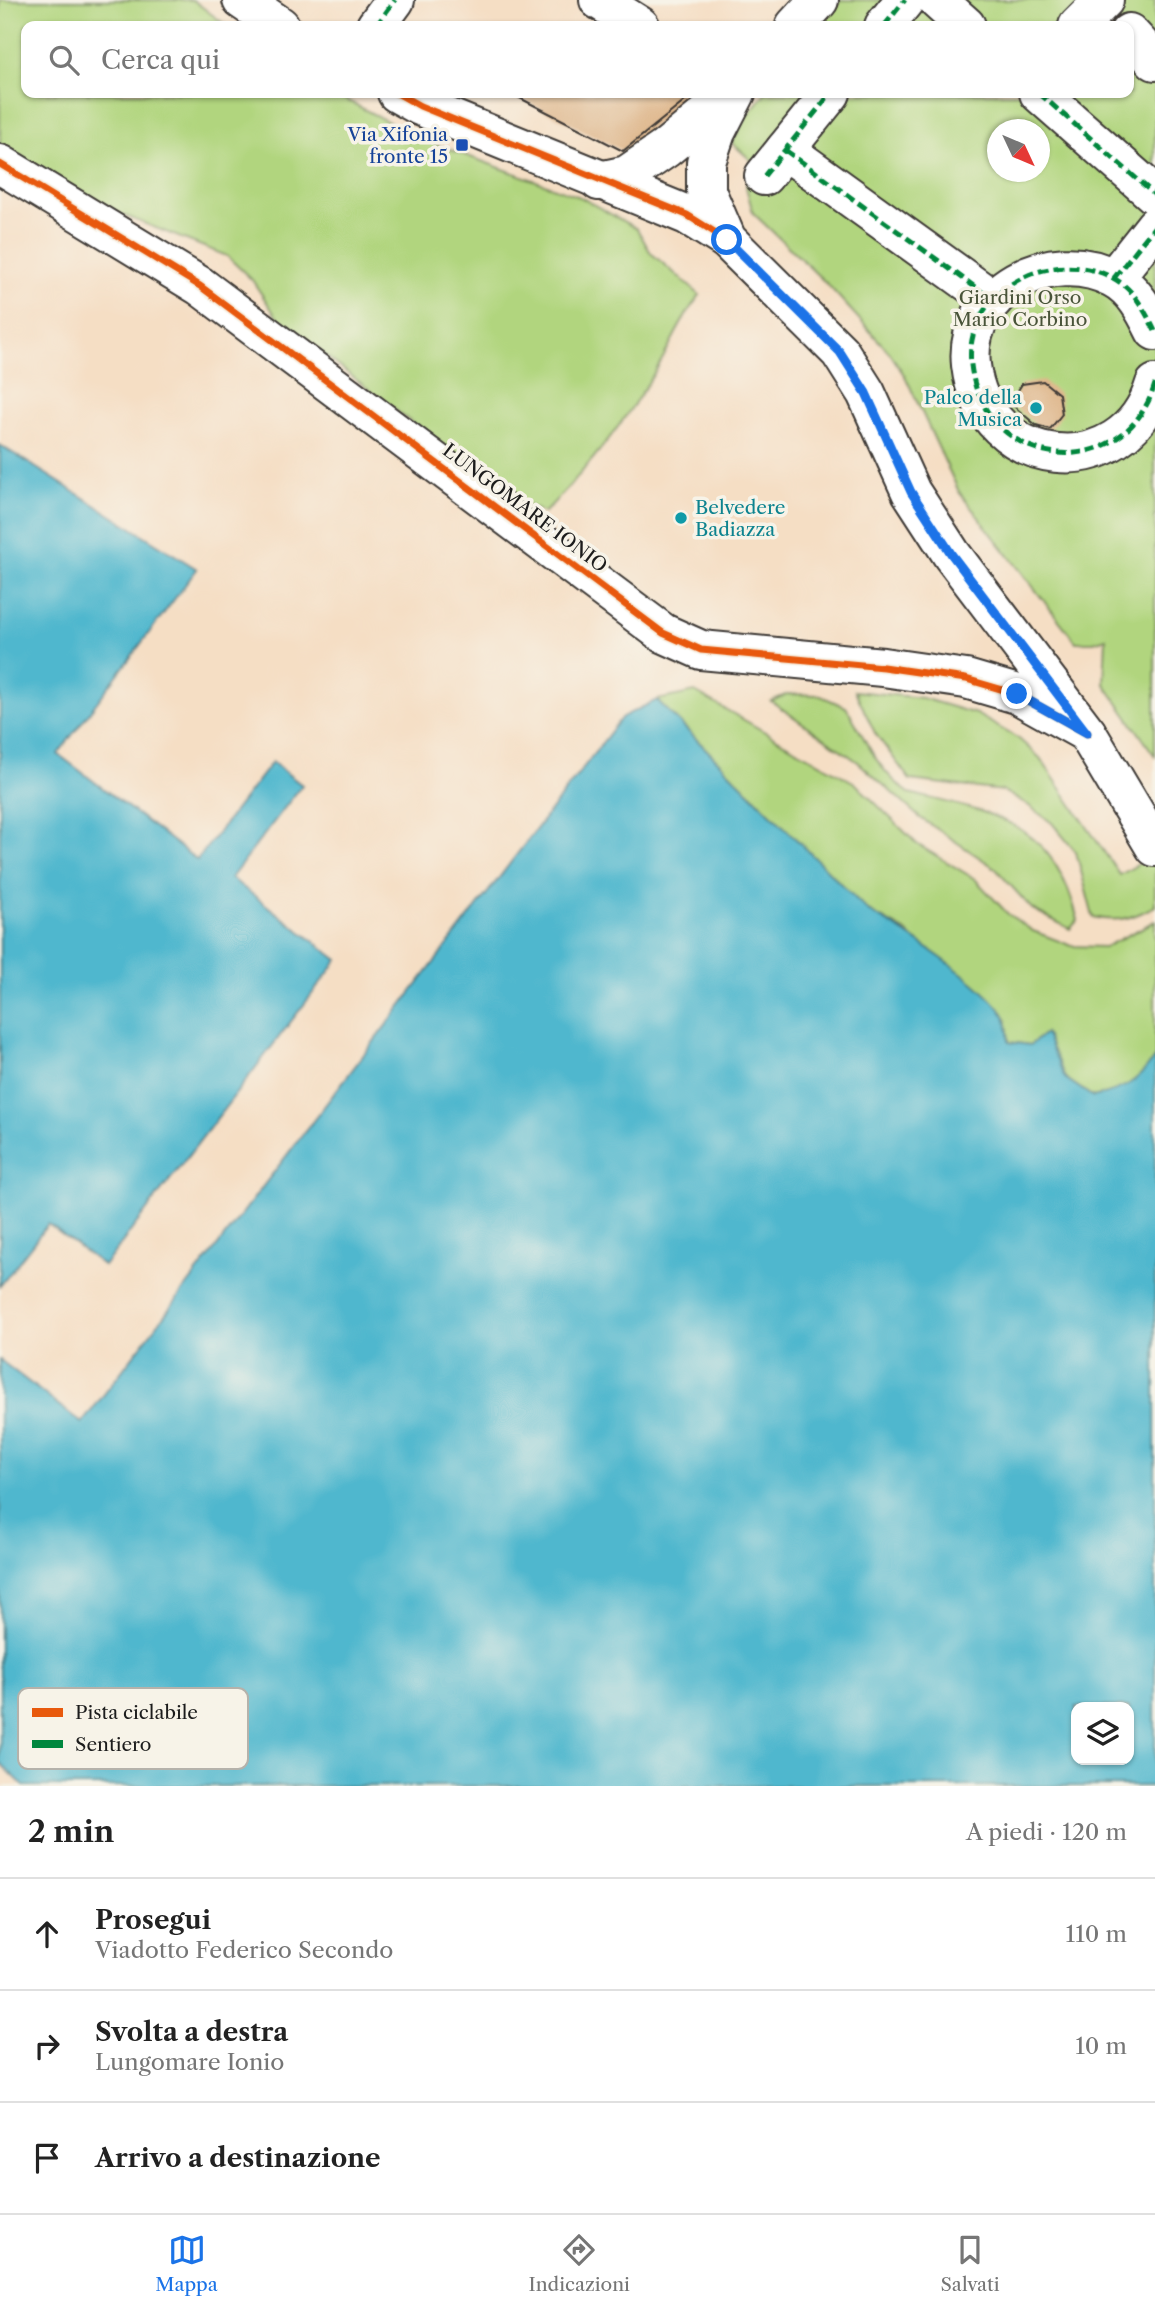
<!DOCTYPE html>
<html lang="it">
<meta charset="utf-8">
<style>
:root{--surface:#fff;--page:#f6f6f6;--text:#222;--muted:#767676;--line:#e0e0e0;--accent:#1a73e8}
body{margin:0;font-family:"Libre Caslon Text",serif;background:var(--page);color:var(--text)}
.controls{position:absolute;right:21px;bottom:21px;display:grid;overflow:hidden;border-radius:14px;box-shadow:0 2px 5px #0004}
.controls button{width:63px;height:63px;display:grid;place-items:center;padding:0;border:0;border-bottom:2px solid var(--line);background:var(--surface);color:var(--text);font:35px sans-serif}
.compass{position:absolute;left:987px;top:119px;width:63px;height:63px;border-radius:50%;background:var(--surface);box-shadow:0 2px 5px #0004;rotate:134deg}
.stop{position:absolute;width:21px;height:21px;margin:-16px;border:5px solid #1a73e8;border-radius:50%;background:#fff}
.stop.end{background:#1a73e8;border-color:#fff;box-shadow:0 2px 7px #0008}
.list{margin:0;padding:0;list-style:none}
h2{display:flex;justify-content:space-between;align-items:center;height:91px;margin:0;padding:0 28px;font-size:30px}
h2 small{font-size:23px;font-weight:400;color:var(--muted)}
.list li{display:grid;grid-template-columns:46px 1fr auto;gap:21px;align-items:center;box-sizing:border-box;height:112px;padding:0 28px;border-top:2px solid var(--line)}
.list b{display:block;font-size:26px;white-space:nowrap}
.list p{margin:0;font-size:23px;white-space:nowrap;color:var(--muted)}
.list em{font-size:23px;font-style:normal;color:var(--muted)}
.icon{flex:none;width:38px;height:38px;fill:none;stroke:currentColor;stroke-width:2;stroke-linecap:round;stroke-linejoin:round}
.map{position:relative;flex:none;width:1155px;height:1786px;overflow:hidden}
.search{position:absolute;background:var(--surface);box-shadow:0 2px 5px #0004;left:21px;right:21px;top:21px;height:77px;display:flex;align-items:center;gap:18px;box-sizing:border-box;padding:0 24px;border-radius:14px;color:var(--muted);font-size:26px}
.sheet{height:427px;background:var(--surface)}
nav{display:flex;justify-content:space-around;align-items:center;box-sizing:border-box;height:98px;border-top:2px solid var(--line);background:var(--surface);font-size:19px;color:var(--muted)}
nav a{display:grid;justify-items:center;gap:4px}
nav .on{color:var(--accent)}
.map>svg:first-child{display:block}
.green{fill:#b1d57e;stroke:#66784d;stroke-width:2;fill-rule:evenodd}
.water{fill:#50b7ce;stroke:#366a75;stroke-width:2;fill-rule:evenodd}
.building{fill:#dcb082}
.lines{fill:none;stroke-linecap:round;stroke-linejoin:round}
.minor-casing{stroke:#3d3935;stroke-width:42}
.major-casing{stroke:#3d3935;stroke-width:42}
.minor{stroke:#fff;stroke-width:38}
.major{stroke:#fff;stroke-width:38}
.quiet{stroke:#00873e;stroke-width:5;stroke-dasharray:10 5;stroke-linecap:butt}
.cycleway-casing{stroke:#f7f3e8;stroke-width:11}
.cycleway{stroke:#e8590c;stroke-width:7}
.route{stroke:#1a73e8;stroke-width:9}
.transit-dot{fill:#1a4fb4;stroke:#f7f3e8;stroke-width:2.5}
.culture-dot{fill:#0f9aa8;stroke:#f7f3e8;stroke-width:2.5}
.labels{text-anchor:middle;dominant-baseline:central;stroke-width:7;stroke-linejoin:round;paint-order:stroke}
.transit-label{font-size:19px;fill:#164399;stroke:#f7f3e8;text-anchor:end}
.park-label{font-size:19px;fill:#495439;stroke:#f7f3e8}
.culture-label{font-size:19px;fill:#0d838f;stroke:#f7f3e8;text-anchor:end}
.street-label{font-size:19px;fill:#1c1c1c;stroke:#f7f3e8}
.key{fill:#f7f3e8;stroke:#b5b2ab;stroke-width:2}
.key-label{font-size:19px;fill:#1c1c1c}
</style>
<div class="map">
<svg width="1155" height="1786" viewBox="0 0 1155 1786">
<rect width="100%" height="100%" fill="#f7f3e8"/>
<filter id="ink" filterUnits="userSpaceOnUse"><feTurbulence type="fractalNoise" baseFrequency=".0143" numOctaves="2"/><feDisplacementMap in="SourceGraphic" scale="14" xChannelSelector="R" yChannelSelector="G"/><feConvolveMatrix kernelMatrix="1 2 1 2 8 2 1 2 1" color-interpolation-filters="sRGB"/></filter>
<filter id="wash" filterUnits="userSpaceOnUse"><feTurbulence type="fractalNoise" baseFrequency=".00686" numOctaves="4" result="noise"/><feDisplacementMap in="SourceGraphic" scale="28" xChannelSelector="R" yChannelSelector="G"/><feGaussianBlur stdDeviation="1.57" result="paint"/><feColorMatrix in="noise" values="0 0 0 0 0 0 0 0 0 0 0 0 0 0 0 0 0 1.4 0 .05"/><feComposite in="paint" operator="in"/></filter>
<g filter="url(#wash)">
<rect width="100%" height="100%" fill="#f5dec4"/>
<!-- green -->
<g class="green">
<path d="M 0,0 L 193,0 L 227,26 L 26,26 L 26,93 L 333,93 L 421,139 L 580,197 L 637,229 L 651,253 L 700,295 C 682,317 673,341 659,365 C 628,418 587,469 544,513 L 505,495 L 278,319 L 252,280 L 227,256 L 90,202 L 0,148 Z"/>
<path d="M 841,0 L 1155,0 L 1155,756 L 1104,683 L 1106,638 L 1094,642 L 1076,642 L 959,492 L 906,378 L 890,353 L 828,285 L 753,213 L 746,187 L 753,162 L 732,143 L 748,114 L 765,93 L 1129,93 L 1129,26 L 820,26 ZM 998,130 L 1040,130 L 1040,172 L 998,172 Z"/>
<path d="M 855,691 L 922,698 L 976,714 L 1019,739 L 1040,758 L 1120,875 L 1155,854 L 1155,906 C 1133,918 1118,923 1093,917 L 1076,852 L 1052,823 L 1025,803 L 1003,791 L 910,780 L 875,733 Z"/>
<polygon points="695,692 855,783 917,844 975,879 1008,914 1033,931 1072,946 1105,947 1155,921 1155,1057 1140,1078 1117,1091 1093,1097 1065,1078 1045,1033 1030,1045 1009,1042 1006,1018 905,931 868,911 657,700"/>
<path d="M 788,694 L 819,695 L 846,707 C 867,740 875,769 909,793 C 998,815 1052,820 1078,920 L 1070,929 L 1032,909 L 995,868 L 919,817 L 858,762 L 771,701 Z"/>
</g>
<!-- water -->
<g class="water">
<polygon points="0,445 197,569 58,754 197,860 272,762 302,785 231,878 338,960 104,1266 48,1224 0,1286"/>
<path d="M 657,700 L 868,911 C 901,929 987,985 1004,1015 C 1008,1023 1008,1034 1009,1042 L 1030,1045 L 1045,1033 L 1065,1078 L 1093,1097 C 1124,1089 1137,1083 1155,1057 L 1155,1786 L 24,1786 L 0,1763 L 0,1360 L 82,1423 L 622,717 ZM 1076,1707 L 1129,1707 L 1129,1760 L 1076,1760 Z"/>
</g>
<g id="blocks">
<!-- building -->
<g class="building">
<polygon points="510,93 695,93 623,151"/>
<polygon points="1043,381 1059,394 1062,414 1050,429 1036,425 1010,403 1022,384"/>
</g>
</g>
</g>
<g filter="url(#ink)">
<use href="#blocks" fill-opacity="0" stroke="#3d3935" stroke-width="2"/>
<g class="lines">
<defs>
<g id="minor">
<polyline points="242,0 280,26"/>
<polyline points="599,0 640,26"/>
<polyline points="937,0 966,26"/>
<polyline points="376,26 395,0"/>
<polyline points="884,26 905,0"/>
<polyline points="1078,26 1104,0"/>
<polyline points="1129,33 1155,61"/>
<polyline points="397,93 420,106 687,215 727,240"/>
<polyline points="1039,93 1155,195"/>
<polyline points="785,150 993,300"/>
<polyline points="0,164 200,286 663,633 701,650 883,667 966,679 1017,694 1087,733"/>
<polyline points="764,176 831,93"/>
<polyline points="599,181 627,175 665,149 733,93"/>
<polyline points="1114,278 1155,226"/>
<path d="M 1155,331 C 1145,311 1134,289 1113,278 C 1051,245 963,291 971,365 C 983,471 1124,487 1155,384"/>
</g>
<g id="major">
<polyline points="795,26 819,0"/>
<polyline points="736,93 716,132 706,162 706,191 727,240 840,352 866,393 911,492 952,555 1087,733 1155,847"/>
</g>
</defs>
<!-- minor casing -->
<use href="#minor" class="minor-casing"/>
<!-- major casing -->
<use href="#major" class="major-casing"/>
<!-- minor -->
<use href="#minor" class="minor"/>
<!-- major -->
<use href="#major" class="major"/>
<!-- quiet -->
<g class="quiet">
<polyline points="376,26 395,0"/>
<polyline points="884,26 905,0"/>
<polyline points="1039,93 1155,195"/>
<polyline points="785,150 993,300"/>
<polyline points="764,176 831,93"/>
<polyline points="1114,278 1155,226"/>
<path d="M 1155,331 C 1145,311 1134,289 1113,278 C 1051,245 963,291 971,365 C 983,471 1124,487 1155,384"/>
</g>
<defs>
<g id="cycleway">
<polyline points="397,93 420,106 687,215 727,240"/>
<polyline points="0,164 200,286 663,633 701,650 883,667 966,679 1017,694 1087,733"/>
</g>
</defs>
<!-- cycleway casing -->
<use href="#cycleway" class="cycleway-casing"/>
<!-- cycleway -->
<use href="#cycleway" class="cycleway"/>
</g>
</g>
<g class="lines" filter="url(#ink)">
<!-- route -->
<polyline class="route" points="727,240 840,352 866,393 911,492 952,555 1087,733 1017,694"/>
</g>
<!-- markers -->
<rect class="transit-dot" x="455" y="138" width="14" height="14" rx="3.5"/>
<g class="culture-dot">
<circle cx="1036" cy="408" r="7"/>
<circle cx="681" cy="518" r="7"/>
</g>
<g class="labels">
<!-- transit labels -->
<g class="transit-label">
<text x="448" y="134">Via Xifonia<tspan x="448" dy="22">fronte 15</tspan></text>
</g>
<!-- park labels -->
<g class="park-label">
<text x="1020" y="297">Giardini Orso<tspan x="1020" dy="22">Mario Corbino</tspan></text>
</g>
<!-- culture labels -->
<g class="culture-label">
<text x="1022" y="397">Palco della<tspan x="1022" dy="22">Musica</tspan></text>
<text x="695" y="507" text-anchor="start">Belvedere<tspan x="695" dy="22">Badiazza</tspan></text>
</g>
<!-- street labels -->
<g class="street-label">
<text transform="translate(525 508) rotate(37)">LUNGOMARE IONIO</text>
</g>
</g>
<!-- legend -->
<rect x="18" y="1688" width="230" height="81" rx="10" class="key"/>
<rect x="32" y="1708" width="31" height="9" fill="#e8590c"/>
<rect x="32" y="1740" width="31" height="8" fill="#00873e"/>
<g class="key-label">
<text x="75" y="1719">Pista ciclabile</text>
<text x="75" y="1751">Sentiero</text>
</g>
</svg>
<div class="controls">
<button><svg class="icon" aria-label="layers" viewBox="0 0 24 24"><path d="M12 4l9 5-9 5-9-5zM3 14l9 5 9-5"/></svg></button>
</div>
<svg class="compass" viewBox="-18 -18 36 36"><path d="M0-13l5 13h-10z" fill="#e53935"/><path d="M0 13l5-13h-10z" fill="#767676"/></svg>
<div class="stop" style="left:727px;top:240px"></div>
<div class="stop end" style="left:1017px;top:694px"></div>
<div class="search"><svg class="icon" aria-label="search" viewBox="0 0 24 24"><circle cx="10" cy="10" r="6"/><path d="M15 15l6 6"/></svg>Cerca qui</div>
</div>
<section class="sheet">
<h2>2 min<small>A piedi · 120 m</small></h2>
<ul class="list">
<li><svg class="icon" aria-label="ahead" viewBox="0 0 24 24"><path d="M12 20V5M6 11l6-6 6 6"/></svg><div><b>Prosegui</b><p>Viadotto Federico Secondo</p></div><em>110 m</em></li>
<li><svg class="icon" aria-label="right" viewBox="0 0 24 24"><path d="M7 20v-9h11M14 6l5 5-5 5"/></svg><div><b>Svolta a destra</b><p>Lungomare Ionio</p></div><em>10 m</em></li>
<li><svg class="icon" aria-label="arrive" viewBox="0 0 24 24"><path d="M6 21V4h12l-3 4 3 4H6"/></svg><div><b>Arrivo a destinazione</b></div></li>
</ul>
</section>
<nav>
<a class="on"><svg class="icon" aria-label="map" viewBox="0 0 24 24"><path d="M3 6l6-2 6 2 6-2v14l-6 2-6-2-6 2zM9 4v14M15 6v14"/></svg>Mappa</a>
<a><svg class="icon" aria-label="directions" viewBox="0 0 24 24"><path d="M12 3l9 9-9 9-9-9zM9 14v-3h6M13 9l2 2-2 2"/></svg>Indicazioni</a>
<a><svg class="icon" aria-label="saved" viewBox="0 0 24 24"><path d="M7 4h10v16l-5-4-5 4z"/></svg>Salvati</a>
</nav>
